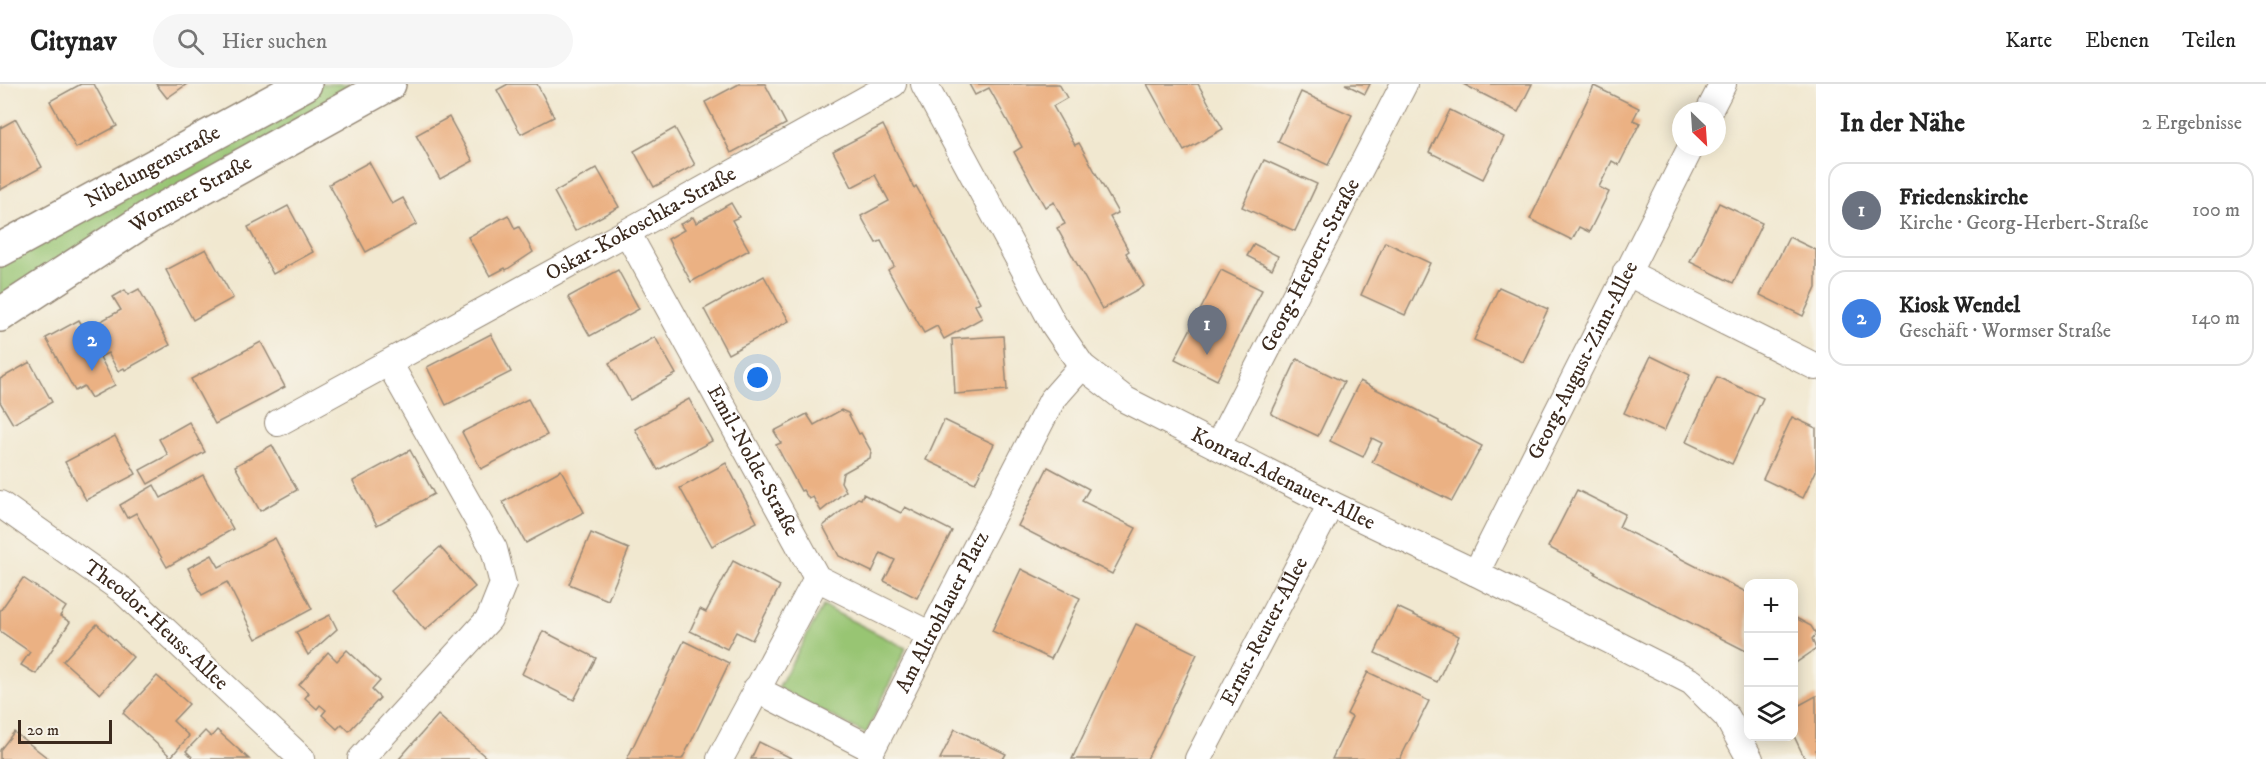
<!DOCTYPE html>
<html lang="de">
<meta charset="utf-8">
<style>
:root{--surface:#fff;--page:#f6f6f6;--text:#222;--muted:#767676;--line:#e0e0e0;--accent:#c8321e}
body{margin:0;font-family:"IM FELL DW Pica",serif;background:var(--page);color:var(--text)}
.controls{position:absolute;right:18px;bottom:18px;display:grid;overflow:hidden;border-radius:12px;box-shadow:0 3px 15px #0003}
.controls button{width:54px;height:54px;display:grid;place-items:center;padding:0;border:0;border-bottom:2px solid var(--line);background:var(--surface);color:var(--text);font:30px sans-serif}
.compass{position:absolute;left:1672px;top:18px;width:54px;height:54px;border-radius:50%;background:var(--surface);box-shadow:0 3px 15px #0003;rotate:155deg}
.scale{position:absolute;left:18px;bottom:15px;width:94px;box-sizing:border-box;padding-left:6px;border:3px solid #3b2a1e;border-top:0;font-size:16px;line-height:21px;white-space:nowrap;color:#3b2a1e;-webkit-text-stroke:4px #f7f3e8;paint-order:stroke}
.you{position:absolute;left:758px;top:294px;width:21px;height:21px;margin:-15px;border:4px solid #fff;border-radius:50%;background:#1a73e8;box-shadow:0 0 0 9px #1a73e833}
.badge{display:grid;place-items:center;width:39px;height:39px;border-radius:50%;background:var(--accent);color:#fff;font-size:20px;font-weight:700}
.pin{position:absolute;translate:-50% -50px;filter:drop-shadow(0 2px 3px #0008)}
.pin::after{content:'';position:absolute;top:32px;width:21px;height:18px;background:inherit;clip-path:polygon(0 0,100% 0,50% 100%)}
.list{margin:0;padding:0;list-style:none}
h2{display:flex;justify-content:space-between;align-items:center;height:78px;margin:0;padding:0 24px;font-size:26px}
h2 small{font-size:20px;font-weight:400;color:var(--muted)}
.list li{display:grid;grid-template-columns:39px 1fr auto;gap:18px;align-items:center;box-sizing:border-box;height:96px;margin:0 12px 12px;padding:0 12px;border:2px solid var(--line);border-radius:18px}
.list b{display:block;font-size:22px;white-space:nowrap}
.list p{margin:0;font-size:20px;white-space:nowrap;color:var(--muted)}
.list em{font-size:20px;font-style:normal;color:var(--muted)}
.icon{flex:none;width:33px;height:33px;fill:none;stroke:currentColor;stroke-width:2;stroke-linecap:round;stroke-linejoin:round}
.map{position:relative;flex:none;width:1816px;height:675px;overflow:hidden}
header{display:flex;align-items:center;gap:36px;box-sizing:border-box;height:84px;padding:0 30px;background:var(--surface);border-bottom:2px solid var(--line)}
header strong{font-size:28px}
nav{display:flex;gap:33px;margin-inline-start:auto;font-size:21px}
.search{width:420px;height:54px;background:var(--page);display:flex;align-items:center;gap:15px;box-sizing:border-box;padding:0 21px;border-radius:33px;color:var(--muted);font-size:22px}
main{display:flex}
aside{flex:1;background:var(--surface)}
.map>svg:first-child{display:block}
.green{fill:#98c573;stroke:#6a7848;stroke-width:1.5}
.building{fill:#ebb183}
.lines{fill:none;stroke-linecap:round;stroke-linejoin:round}
.minor-casing{stroke:#968977;stroke-width:28}
.tertiary-casing{stroke:#968977;stroke-width:36}
.minor{stroke:#fff;stroke-width:26}
.tertiary{stroke:#fff;stroke-width:33}
.labels{text-anchor:middle;dominant-baseline:central;stroke-width:5;stroke-linejoin:round;paint-order:stroke}
.street-label{font-size:21px;fill:#3b2a1e;stroke:#f7f3e8}
</style>
<header>
<strong>Citynav</strong>
<div class="search"><svg class="icon" aria-label="search" viewBox="0 0 24 24"><circle cx="10" cy="10" r="6"/><path d="M15 15l6 6"/></svg>Hier suchen</div>
<nav><a>Karte</a><a>Ebenen</a><a>Teilen</a></nav>
</header>
<main>
<div class="map">
<svg width="1816" height="675" viewBox="0 0 1816 675">
<rect width="100%" height="100%" fill="#f7f3e8"/>
<filter id="ink" filterUnits="userSpaceOnUse"><feTurbulence type="fractalNoise" baseFrequency=".0167" numOctaves="2"/><feDisplacementMap in="SourceGraphic" scale="12" xChannelSelector="R" yChannelSelector="G"/><feConvolveMatrix kernelMatrix="1 2 1 2 8 2 1 2 1" color-interpolation-filters="sRGB"/></filter>
<filter id="wash" filterUnits="userSpaceOnUse"><feTurbulence type="fractalNoise" baseFrequency=".008" numOctaves="4" result="noise"/><feDisplacementMap in="SourceGraphic" scale="24" xChannelSelector="R" yChannelSelector="G"/><feGaussianBlur stdDeviation="1.35" result="paint"/><feColorMatrix in="noise" values="0 0 0 0 0 0 0 0 0 0 0 0 0 0 0 0 0 1.4 0 .05"/><feComposite in="paint" operator="in"/></filter>
<g filter="url(#wash)">
<rect width="100%" height="100%" fill="#f1e8d0"/>
<!-- green -->
<g class="green">
<polygon points="320,0 350,0 356,9 0,221 0,177"/>
<polygon points="823,522 906,564 866,650 778,604"/>
</g>
<g id="blocks">
<!-- building -->
<g class="building">
<polygon points="81,0 94,0 117,42 76,64 50,17"/>
<polygon points="156,0 187,0 167,14"/>
<polygon points="508,0 537,0 554,33 521,50 497,6"/>
<polygon points="739,0 765,0 786,40 731,69 705,18"/>
<polygon points="969,0 1059,0 1067,14 1053,22 1075,61 1079,59 1118,129 1110,133 1129,167 1126,169 1144,202 1102,225 1057,144 1065,140 1054,118 1045,123 1014,68 1022,63 989,4 975,11"/>
<polygon points="1147,0 1198,0 1223,45 1184,67"/>
<polygon points="1345,0 1370,0 1365,10"/>
<polygon points="1463,0 1532,0 1518,28"/>
<polygon points="1594,2 1639,24 1633,36 1640,39 1619,81 1612,77 1599,103 1609,108 1589,148 1579,143 1572,156 1530,135"/>
<polygon points="1301,8 1352,31 1328,81 1278,58"/>
<polygon points="1450,26 1504,53 1483,95 1429,68"/>
<polygon points="449,33 473,77 440,95 416,51"/>
<polygon points="16,35 42,83 0,106 0,44"/>
<polygon points="883,41 914,104 916,102 980,218 975,221 982,234 944,255 937,242 924,249 888,186 894,182 881,157 876,159 861,132 889,117 875,91 852,103 833,67"/>
<polygon points="675,44 695,81 654,103 634,67"/>
<polygon points="1264,76 1317,100 1295,147 1242,123"/>
<polygon points="369,78 392,120 403,114 417,140 366,168 329,100"/>
<polygon points="597,84 619,123 575,147 554,108"/>
<polygon points="731,119 739,133 732,136 749,166 691,198 668,155 684,146 680,140 685,138 693,133 696,139"/>
<polygon points="1719,119 1762,139 1733,199 1690,178"/>
<polygon points="288,122 313,168 273,190 248,143"/>
<polygon points="508,131 515,145 519,143 533,168 506,186 505,184 490,192 468,153"/>
<polygon points="1789,153 1816,166 1816,204 1803,232 1760,211"/>
<polygon points="1385,158 1430,179 1405,231 1361,211"/>
<polygon points="1254,160 1278,172 1272,185 1247,172"/>
<polygon points="206,165 233,214 193,236 166,186"/>
<polygon points="618,186 639,225 590,252 568,213"/>
<polygon points="1221,186 1262,206 1217,296 1175,275"/>
<polygon points="764,192 789,237 728,270 704,225"/>
<polygon points="1499,203 1548,225 1523,278 1474,256"/>
<polygon points="139,205 170,261 125,286 124,284 118,287 108,269 100,273 115,301 91,314 84,302 75,307 46,254 79,236 85,246 121,226 113,213 125,206 128,211"/>
<polygon points="491,250 511,288 446,321 427,283"/>
<polygon points="1003,252 1007,306 955,310 952,255"/>
<polygon points="655,253 676,290 630,316 609,279"/>
<polygon points="261,258 285,303 215,340 191,295"/>
<polygon points="1651,272 1690,291 1664,347 1624,329"/>
<polygon points="1297,275 1344,298 1318,352 1271,330"/>
<polygon points="30,278 52,318 13,340 0,318 0,295"/>
<polygon points="1717,293 1763,314 1732,380 1686,358"/>
<polygon points="1360,297 1439,337 1439,339 1482,362 1452,417 1372,378 1382,359 1372,354 1363,373 1330,357"/>
<polygon points="528,315 547,351 481,385 462,348"/>
<polygon points="689,315 712,357 658,386 635,345"/>
<polygon points="841,326 848,329 859,350 861,349 871,367 870,374 843,389 841,398 846,407 821,427 813,413 809,415 803,406 801,407 776,361 781,359 774,347 807,330 814,341"/>
<polygon points="1792,333 1816,344 1816,387 1803,414 1763,395"/>
<polygon points="944,336 994,360 975,399 926,376"/>
<polygon points="189,338 205,368 148,400 140,386 168,371 159,355"/>
<polygon points="115,352 136,390 86,416 65,378"/>
<polygon points="272,361 297,406 260,427 235,382"/>
<polygon points="410,366 434,410 377,441 353,397"/>
<polygon points="726,379 757,438 712,462 680,404"/>
<polygon points="1048,383 1089,405 1082,417 1136,444 1112,490 1018,442"/>
<polygon points="561,386 584,428 526,459 503,418"/>
<polygon points="203,391 233,445 167,483 136,429 127,434 120,421 154,401 161,414"/>
<polygon points="1577,406 1625,430 1619,443 1748,509 1748,568 1595,490 1596,488 1548,463"/>
<polygon points="863,410 901,429 905,423 952,447 917,514 884,497 895,476 881,469 872,488 839,472 823,442 858,414 861,415"/>
<polygon points="591,449 629,465 608,516 569,500"/>
<polygon points="275,454 312,525 256,555 227,498 202,511 188,484 212,471 219,483"/>
<polygon points="440,463 475,503 425,546 391,507"/>
<polygon points="733,477 780,502 752,556 736,548 727,565 690,547 700,525 706,528"/>
<polygon points="1021,485 1080,514 1051,575 992,547"/>
<polygon points="23,494 66,523 60,532 70,538 36,590 21,581 30,568 0,547 0,527"/>
<polygon points="1397,523 1459,552 1437,598 1375,569"/>
<polygon points="330,531 337,545 308,571 296,548"/>
<polygon points="1794,533 1811,542 1816,550 1812,555 1816,565 1794,580"/>
<polygon points="97,540 133,573 100,610 63,577"/>
<polygon points="1136,540 1197,570 1162,645 1147,675 1072,675"/>
<polygon points="543,547 596,574 574,616 522,590"/>
<polygon points="684,557 729,579 691,658 682,675 627,675"/>
<polygon points="347,566 380,597 372,606 380,614 349,647 342,640 337,645 322,631 326,626 320,621 317,625 305,614 309,609 299,601 328,568 337,577"/>
<polygon points="1368,588 1429,617 1400,675 1332,675 1352,633 1347,630"/>
<polygon points="157,592 189,620 173,637 189,652 171,673 123,629"/>
<polygon points="1816,612 1816,675 1805,675 1794,652 1794,624"/>
<polygon points="438,631 471,660 488,675 399,675"/>
<polygon points="955,645 1006,670 1003,675 940,675"/>
<polygon points="217,646 249,675 190,675 192,673 186,667 205,647 211,653"/>
<polygon points="14,648 49,675 0,675 0,666"/>
<polygon points="759,658 793,675 751,675"/>
</g>
</g>
</g>
<g filter="url(#ink)">
<use href="#blocks" fill-opacity="0" stroke="#968977" stroke-width="1.5"/>
<g class="lines">
<defs>
<g id="minor">
<path id="s1" d="M 924,0 L 1054,241 L 1082,282 L 1126,316 L 1331,420 L 1476,489 L 1692,598 L 1727,633 L 1750,675"/>
<polyline points="1709,27 1723,0"/>
<path id="s2" d="M 627,148 L 817,494 L 931,551"/>
<polyline points="1626,188 1816,283"/>
<path id="s3" d="M 278,339 L 627,148 L 893,0"/>
<path id="s4" d="M 1218,361 L 1404,0"/>
<path id="s5" d="M 0,420 L 122,506 L 302,675"/>
<path id="s6" d="M 1476,489 L 1691,63"/>
<polyline points="756,605 872,665"/>
<path id="s7" d="M 872,665 L 1052,316 L 1082,282"/>
<polyline points="361,675 489,535 503,500 494,465 389,279"/>
<polyline points="720,675 817,494"/>
<path id="s8" d="M 1198,675 L 1331,420"/>
</g>
<g id="tertiary">
<path id="s9" d="M 0,166 L 305,0"/>
<path id="s10" d="M 0,231 L 149,133 L 389,0"/>
</g>
</defs>
<!-- minor casing -->
<use href="#minor" class="minor-casing"/>
<!-- tertiary casing -->
<use href="#tertiary" class="tertiary-casing"/>
<!-- minor -->
<use href="#minor" class="minor"/>
<!-- tertiary -->
<use href="#tertiary" class="tertiary"/>
</g>
</g>
<g class="labels">
<!-- street labels -->
<g class="street-label">
<text stroke="none"><textPath href="#s9" startOffset="174">Nibelungenstraße</textPath></text>
<text stroke="none"><textPath href="#s10" startOffset="226">Wormser Straße</textPath></text>
<text stroke="none"><textPath href="#s3" startOffset="414">Oskar-Kokoschka-Straße</textPath></text>
<text stroke="none"><textPath href="#s4" startOffset="202">Georg-Herbert-Straße</textPath></text>
<text stroke="none"><textPath href="#s6" startOffset="238">Georg-August-Zinn-Allee</textPath></text>
<text stroke="none"><textPath href="#s2" startOffset="261">Emil-Nolde-Straße</textPath></text>
<text stroke="none"><textPath href="#s1" startOffset="555">Konrad-Adenauer-Allee</textPath></text>
<text stroke="none"><textPath href="#s7" startOffset="154">Am Altrohlauer Platz</textPath></text>
<text stroke="none"><textPath href="#s5" startOffset="198">Theodor-Heuss-Allee</textPath></text>
<text stroke="none"><textPath href="#s8" startOffset="144">Ernst-Reuter-Allee</textPath></text>
</g>
</g>
</svg>
<div class="controls">
<button>+</button>
<button>−</button>
<button><svg class="icon" aria-label="layers" viewBox="0 0 24 24"><path d="M12 4l9 5-9 5-9-5zM3 14l9 5 9-5"/></svg></button>
</div>
<svg class="compass" viewBox="-18 -18 36 36"><path d="M0-13l5 13h-10z" fill="#e53935"/><path d="M0 13l5-13h-10z" fill="#767676"/></svg>
<div class="scale">20 m</div>
<div class="you"></div>
<div class="pin badge" style="left:1207px;top:271px;background:#6b7280">1</div>
<div class="pin badge" style="left:92px;top:287px;background:#3f7fe0">2</div>
</div>
<aside>
<h2>In der Nähe<small>2 Ergebnisse</small></h2>
<ul class="list">
<li><span class="badge" style="background:#6b7280">1</span><div><b>Friedenskirche</b><p>Kirche · Georg-Herbert-Straße</p></div><em>100 m</em></li>
<li><span class="badge" style="background:#3f7fe0">2</span><div><b>Kiosk Wendel</b><p>Geschäft · Wormser Straße</p></div><em>140 m</em></li>
</ul>
</aside>
</main>
